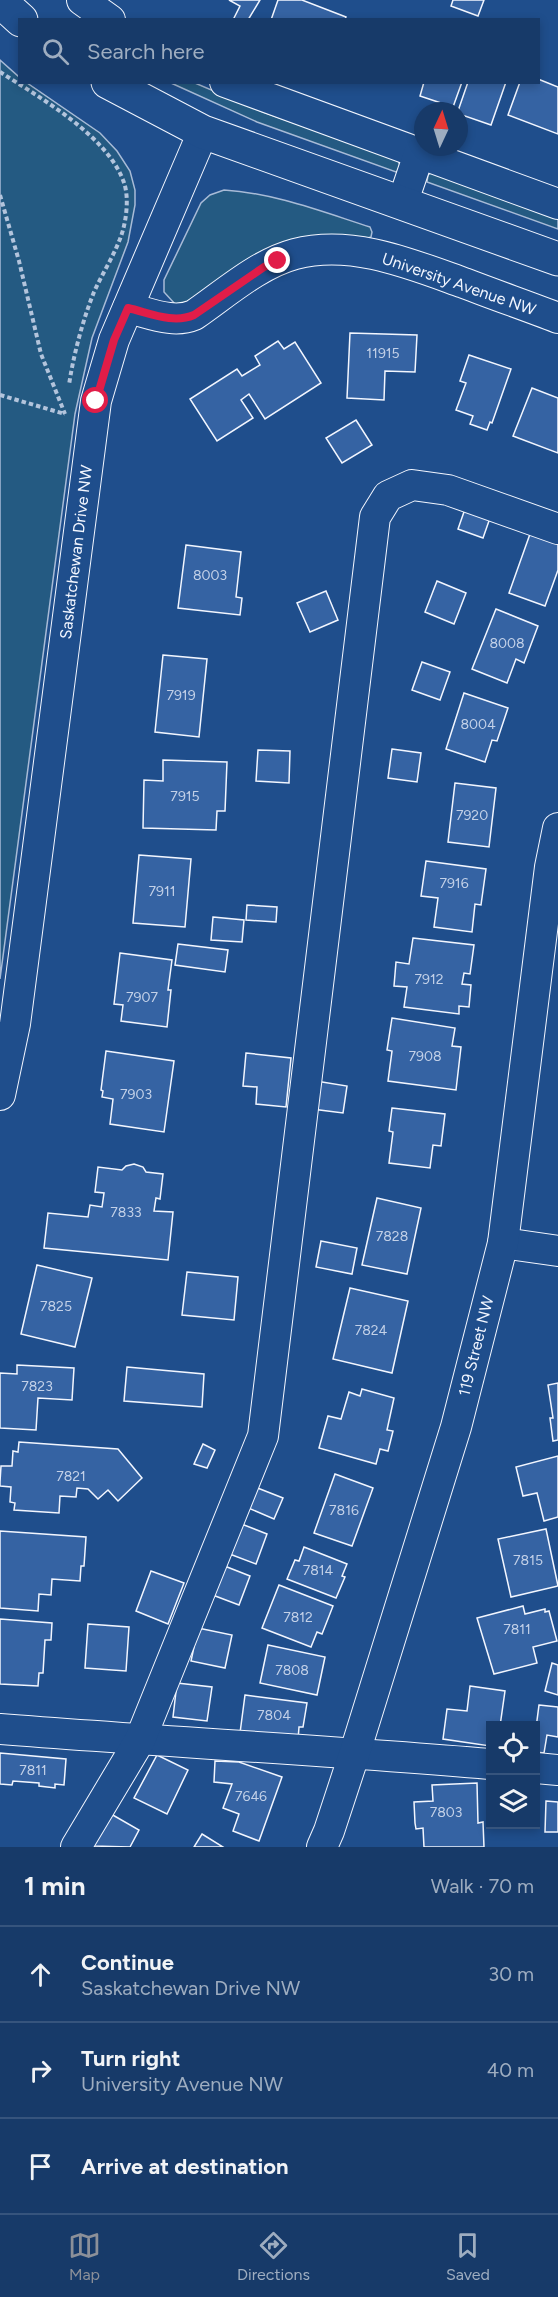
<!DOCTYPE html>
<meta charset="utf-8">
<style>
:root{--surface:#173a69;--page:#244571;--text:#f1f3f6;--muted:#9eadc0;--line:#36547d;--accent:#8c9099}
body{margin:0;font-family:Figtree,sans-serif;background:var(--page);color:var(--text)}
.controls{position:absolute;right:18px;bottom:18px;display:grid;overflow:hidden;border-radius:0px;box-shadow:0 3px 9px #0003}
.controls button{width:54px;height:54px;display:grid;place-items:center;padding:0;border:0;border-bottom:2px solid var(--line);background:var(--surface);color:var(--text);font:30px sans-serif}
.compass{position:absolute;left:414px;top:102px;width:54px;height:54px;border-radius:50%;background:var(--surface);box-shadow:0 3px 9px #0003;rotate:4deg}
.stop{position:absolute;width:18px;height:18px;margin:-14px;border:4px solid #e11d48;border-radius:50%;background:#fff}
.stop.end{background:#e11d48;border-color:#fff;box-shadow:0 2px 6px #0008}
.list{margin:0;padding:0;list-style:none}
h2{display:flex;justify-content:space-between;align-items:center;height:78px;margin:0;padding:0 24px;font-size:26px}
h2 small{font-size:20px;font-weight:400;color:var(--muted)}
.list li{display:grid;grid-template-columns:39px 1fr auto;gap:18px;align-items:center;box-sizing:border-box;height:96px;padding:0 24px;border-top:2px solid var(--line)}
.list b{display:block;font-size:22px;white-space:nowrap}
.list p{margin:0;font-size:20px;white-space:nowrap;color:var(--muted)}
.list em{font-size:20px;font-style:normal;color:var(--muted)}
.icon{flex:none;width:33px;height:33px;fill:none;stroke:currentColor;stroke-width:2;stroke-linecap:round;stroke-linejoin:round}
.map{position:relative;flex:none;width:558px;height:1847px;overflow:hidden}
.search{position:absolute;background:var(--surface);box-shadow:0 3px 9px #0003;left:18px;right:18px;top:18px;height:66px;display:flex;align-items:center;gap:15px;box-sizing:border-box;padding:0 21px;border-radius:0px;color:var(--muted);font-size:22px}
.sheet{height:366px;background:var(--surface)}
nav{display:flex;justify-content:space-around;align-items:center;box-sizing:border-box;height:84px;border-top:2px solid var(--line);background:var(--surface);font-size:16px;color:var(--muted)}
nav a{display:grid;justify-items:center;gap:3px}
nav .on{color:var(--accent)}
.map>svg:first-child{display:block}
.green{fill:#245a82;stroke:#a8bbd7;stroke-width:1.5}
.building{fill:#3563a3;stroke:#f2f6ff;stroke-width:1.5}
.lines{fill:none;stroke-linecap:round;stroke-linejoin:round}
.minor-casing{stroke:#f2f6ff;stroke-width:32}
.major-casing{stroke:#f2f6ff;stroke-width:35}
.path{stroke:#b3c4dc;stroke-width:4;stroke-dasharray:4.5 3;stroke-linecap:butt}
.minor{stroke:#1f4e8c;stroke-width:30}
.major{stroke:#1f4e8c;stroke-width:33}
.route{stroke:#e11d48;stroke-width:8}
.labels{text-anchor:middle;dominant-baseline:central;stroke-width:4.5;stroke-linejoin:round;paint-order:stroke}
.number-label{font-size:14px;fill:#c3d1e8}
.street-label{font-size:16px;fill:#f2f6ff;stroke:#1f4e8c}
</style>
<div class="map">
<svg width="558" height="1847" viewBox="0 0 558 1847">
<rect width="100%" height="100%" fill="#1f4e8c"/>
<!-- green -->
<g class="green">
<polygon points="0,60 19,77 20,82 27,83 100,133 117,151 130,171 135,190 135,205 128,242 92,338 75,414 0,979"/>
<polygon points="171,83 195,83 263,112 398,160 401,169 396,172 257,122"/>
<polygon points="431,173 558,218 558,229 427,182 428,175"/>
<path d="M 224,190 C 274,193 323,212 370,227 L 372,232 L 371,237 L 364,239 L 194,303 L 175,304 L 164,292 L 164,280 L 201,203 L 210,195 Z"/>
</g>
<!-- building -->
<g class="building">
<polygon points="229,0 260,0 248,20 233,20 240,6"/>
<polygon points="278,0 302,0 346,17 345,20 271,20"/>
<polygon points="453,0 484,0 478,16 451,6"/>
<polygon points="538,79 558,87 558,134 508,115 520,82 538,82"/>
<polygon points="424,82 462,82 453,107 420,96"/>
<polygon points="468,82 506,82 491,125 459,114 458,111"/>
<polygon points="350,333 417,335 415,372 385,371 384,400 347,398"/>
<polygon points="278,341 284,349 295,342 321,383 265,419 249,394 241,400 253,418 217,441 190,399 237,369 242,376 260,365 255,356"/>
<polygon points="469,355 511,369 492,423 490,422 487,430 470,424 473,416 456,410 466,383 460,381"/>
<polygon points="532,388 558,398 558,453 513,436"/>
<polygon points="356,420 372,445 342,463 326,438"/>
<polygon points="465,509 490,518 483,538 458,529"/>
<polygon points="530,534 558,544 558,570 545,606 509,593"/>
<polygon points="186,545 241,552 236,597 242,598 240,615 178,608"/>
<polygon points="437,581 466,593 454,624 425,612"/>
<polygon points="326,591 338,620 310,632 297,603"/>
<polygon points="496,609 538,626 524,663 516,659 507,683 472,669"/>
<polygon points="163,655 207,659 199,737 155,732"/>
<polygon points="422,662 450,672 440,700 412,690"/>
<polygon points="464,693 508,708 497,741 492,740 485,762 446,749"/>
<polygon points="392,749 421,753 417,782 388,778"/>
<polygon points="258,750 290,751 289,783 256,781"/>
<polygon points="163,760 227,762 225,811 217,811 216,830 143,828 144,780 163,781"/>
<polygon points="455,783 496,788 489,847 448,842"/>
<polygon points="139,855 191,859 185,927 133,923"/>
<polygon points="426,861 486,869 481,905 475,904 472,932 434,927 438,898 421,896"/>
<polygon points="247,905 277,907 276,922 246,920"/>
<polygon points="213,917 244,920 242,942 211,940"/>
<polygon points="413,938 474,945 470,974 464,973 462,984 471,985 469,1007 459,1006 459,1014 404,1007 407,987 394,986 396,962 409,964"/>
<polygon points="178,944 228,950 225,972 175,965"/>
<polygon points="120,953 172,960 168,990 171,990 167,1027 121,1021 123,1005 114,1004"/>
<polygon points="392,1018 455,1028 452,1046 461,1047 456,1090 388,1081 392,1051 387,1050"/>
<polygon points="106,1051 174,1061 164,1132 110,1124 113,1099 102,1097 103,1091 101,1090"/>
<polygon points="246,1053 291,1058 286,1107 256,1104 257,1087 243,1086"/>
<polygon points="316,1081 347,1086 343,1113 312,1109"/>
<polygon points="392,1108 445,1114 441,1146 433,1145 430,1168 389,1163 393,1132 389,1131"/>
<polygon points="134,1164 143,1167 146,1172 163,1174 160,1199 156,1198 154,1211 173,1212 168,1260 44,1248 48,1213 88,1217 90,1205 102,1207 104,1193 95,1192 98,1167 122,1170 126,1166"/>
<polygon points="377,1198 421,1208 407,1274 362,1265"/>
<polygon points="321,1241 357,1248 352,1274 316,1267"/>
<polygon points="37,1265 92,1278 75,1347 21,1334"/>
<polygon points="187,1272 238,1277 234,1320 182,1315"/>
<polygon points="350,1288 408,1301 392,1373 333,1359"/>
<polygon points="17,1365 74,1368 72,1400 38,1398 36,1430 0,1428 0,1373 17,1374"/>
<polygon points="127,1367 204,1374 202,1407 124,1401"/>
<polygon points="558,1383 558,1440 553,1441 550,1418 553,1418 548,1385"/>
<polygon points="362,1389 394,1398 387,1430 393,1431 388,1451 380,1449 376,1464 319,1448 328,1416 341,1419 349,1392 360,1396"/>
<polygon points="19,1442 118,1449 142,1478 118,1501 108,1490 98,1499 88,1489 77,1488 76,1497 60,1496 59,1513 14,1510 15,1503 10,1502 11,1487 0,1486 0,1482 1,1466 12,1466 13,1451 18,1452"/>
<polygon points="203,1444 215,1450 207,1468 194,1464"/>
<polygon points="558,1456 558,1517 544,1521 537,1493 523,1496 516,1467"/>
<polygon points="335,1474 373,1488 352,1546 314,1533"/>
<polygon points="255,1487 283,1498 274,1519 246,1507"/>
<polygon points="239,1523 267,1534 256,1564 227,1553"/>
<polygon points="546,1529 558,1586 511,1597 498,1539"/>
<polygon points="0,1531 86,1537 84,1566 81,1566 80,1581 52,1579 51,1595 39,1594 38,1611 0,1608"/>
<polygon points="304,1547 347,1564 342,1576 345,1577 336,1598 287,1579 295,1560 299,1561"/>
<polygon points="222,1565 250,1576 239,1605 210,1594"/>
<polygon points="151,1571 184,1583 168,1624 136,1611"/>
<polygon points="279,1585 333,1606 322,1634 317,1632 311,1647 262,1628"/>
<polygon points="523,1606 525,1614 545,1609 545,1612 549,1611 557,1641 533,1647 537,1663 494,1674 477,1618"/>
<polygon points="0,1619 52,1623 51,1640 45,1640 43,1673 39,1673 38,1686 0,1684"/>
<polygon points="88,1624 129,1627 126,1671 85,1668"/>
<polygon points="198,1628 232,1635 225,1668 191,1661"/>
<polygon points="268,1645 325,1657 317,1695 260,1683"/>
<polygon points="552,1663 558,1665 558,1695 545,1691"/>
<polygon points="177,1683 212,1687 207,1721 173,1717"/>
<polygon points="470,1686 505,1691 500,1726 490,1726 490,1746 443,1739 447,1709 467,1711"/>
<polygon points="245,1695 307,1703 303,1727 299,1727 298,1740 240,1733"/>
<polygon points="539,1705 558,1707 558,1737 547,1735 544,1753 536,1752 536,1728"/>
<polygon points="0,1753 66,1759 64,1785 55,1784 55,1788 39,1786 39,1783 13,1781 12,1785 0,1784"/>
<polygon points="157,1755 188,1770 167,1814 134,1798"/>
<polygon points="215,1761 239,1762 282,1777 259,1841 233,1831 239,1814 223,1808 232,1784 214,1782"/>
<polygon points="477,1783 478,1823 483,1822 484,1847 424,1847 423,1828 416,1829 415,1823 414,1802 433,1801 432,1785"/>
<polygon points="546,1801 558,1802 558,1832 545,1832"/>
<polygon points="111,1814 139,1830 130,1847 93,1846"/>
<polygon points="202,1834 223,1847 194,1847"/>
</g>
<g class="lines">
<defs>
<g id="minor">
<polyline points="82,0 110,20"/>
<polyline points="225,82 558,204"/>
<polyline points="402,204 419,154"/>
<path d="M 128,308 C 150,313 173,324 194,315 C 226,293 258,264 295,254 C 352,239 411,264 464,283 C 495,295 527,306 558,318"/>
<polyline points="0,1095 15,1024 96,401 114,340 203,132"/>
<polyline points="503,1243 558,1251"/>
<path d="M 0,1729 C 163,1742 327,1750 490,1764"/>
<polyline points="536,1768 558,1770"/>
<polyline points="76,1847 140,1740 263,1436 375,517 388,496 412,485 448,490 558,529"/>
<polyline points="322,1847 329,1831 355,1752 456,1427 503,1243 550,867 558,828"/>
</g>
<g id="major">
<polyline points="0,1 21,20"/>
<polyline points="108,82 203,132 558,259"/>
</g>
</defs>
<!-- minor casing -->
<use href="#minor" class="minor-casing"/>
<!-- major casing -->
<use href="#major" class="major-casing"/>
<!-- path -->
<g class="path">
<path d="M 0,72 C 39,97 106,135 123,180 C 129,194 127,215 123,230 C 117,251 103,272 94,292 C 83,319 73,357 69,385"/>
<polyline points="0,195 19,261 41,354 65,414"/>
<polyline points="0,395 65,414"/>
</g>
<!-- minor -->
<use href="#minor" class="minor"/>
<!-- major -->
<use href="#major" class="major"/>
</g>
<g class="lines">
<!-- route -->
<path class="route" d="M 96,401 L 114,340 L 128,308 C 150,313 173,324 194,315 L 264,267 L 278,261"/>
</g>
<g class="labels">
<!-- number labels -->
<g class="number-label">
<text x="383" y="353">11915</text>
<text x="210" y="575">8003</text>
<text x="507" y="643">8008</text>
<text x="181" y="695">7919</text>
<text x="478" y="724">8004</text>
<text x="185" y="796">7915</text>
<text x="472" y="815">7920</text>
<text x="454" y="883">7916</text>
<text x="162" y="891">7911</text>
<text x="429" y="979">7912</text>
<text x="142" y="997">7907</text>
<text x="425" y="1056">7908</text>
<text x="136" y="1094">7903</text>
<text x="126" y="1212">7833</text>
<text x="392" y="1236">7828</text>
<text x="56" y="1306">7825</text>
<text x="371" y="1330">7824</text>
<text x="37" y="1386">7823</text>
<text x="71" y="1476">7821</text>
<text x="344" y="1510">7816</text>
<text x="528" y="1560">7815</text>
<text x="318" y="1570">7814</text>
<text x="298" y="1617">7812</text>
<text x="517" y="1629">7811</text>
<text x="292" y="1670">7808</text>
<text x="274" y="1715">7804</text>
<text x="33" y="1770">7811</text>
<text x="251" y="1796">7646</text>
<text x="446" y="1812">7803</text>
</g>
<!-- street labels -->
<g class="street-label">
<text transform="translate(459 284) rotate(19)">University Avenue NW</text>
<text transform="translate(76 552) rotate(-83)">Saskatchewan Drive NW</text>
<text transform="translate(476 1346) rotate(-76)">119 Street NW</text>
</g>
</g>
</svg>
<div class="controls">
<button><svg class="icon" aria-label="locate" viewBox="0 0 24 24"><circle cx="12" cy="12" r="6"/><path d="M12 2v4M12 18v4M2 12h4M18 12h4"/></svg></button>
<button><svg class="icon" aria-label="layers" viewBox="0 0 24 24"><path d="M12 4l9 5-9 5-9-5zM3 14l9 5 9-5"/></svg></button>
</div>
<svg class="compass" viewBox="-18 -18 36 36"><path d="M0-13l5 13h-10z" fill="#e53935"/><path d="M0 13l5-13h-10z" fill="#9eadc0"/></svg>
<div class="stop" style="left:96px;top:401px"></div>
<div class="stop end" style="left:278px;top:261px"></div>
<div class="search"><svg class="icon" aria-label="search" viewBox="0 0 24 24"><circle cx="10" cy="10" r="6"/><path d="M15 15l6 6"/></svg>Search here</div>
</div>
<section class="sheet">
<h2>1 min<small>Walk · 70 m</small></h2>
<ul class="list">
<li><svg class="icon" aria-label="ahead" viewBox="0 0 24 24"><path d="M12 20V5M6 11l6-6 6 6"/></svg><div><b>Continue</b><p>Saskatchewan Drive NW</p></div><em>30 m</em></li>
<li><svg class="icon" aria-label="right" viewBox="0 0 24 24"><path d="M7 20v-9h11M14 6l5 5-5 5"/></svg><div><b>Turn right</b><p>University Avenue NW</p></div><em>40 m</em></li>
<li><svg class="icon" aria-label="arrive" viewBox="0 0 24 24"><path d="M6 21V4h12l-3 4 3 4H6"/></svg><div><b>Arrive at destination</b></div></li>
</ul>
</section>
<nav>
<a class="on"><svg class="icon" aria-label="map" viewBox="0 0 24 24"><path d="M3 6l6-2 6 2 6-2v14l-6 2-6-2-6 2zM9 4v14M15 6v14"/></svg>Map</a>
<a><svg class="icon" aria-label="directions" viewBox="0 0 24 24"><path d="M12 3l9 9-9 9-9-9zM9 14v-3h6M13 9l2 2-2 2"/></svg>Directions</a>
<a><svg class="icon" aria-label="saved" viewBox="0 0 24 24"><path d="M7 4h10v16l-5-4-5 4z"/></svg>Saved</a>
</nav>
